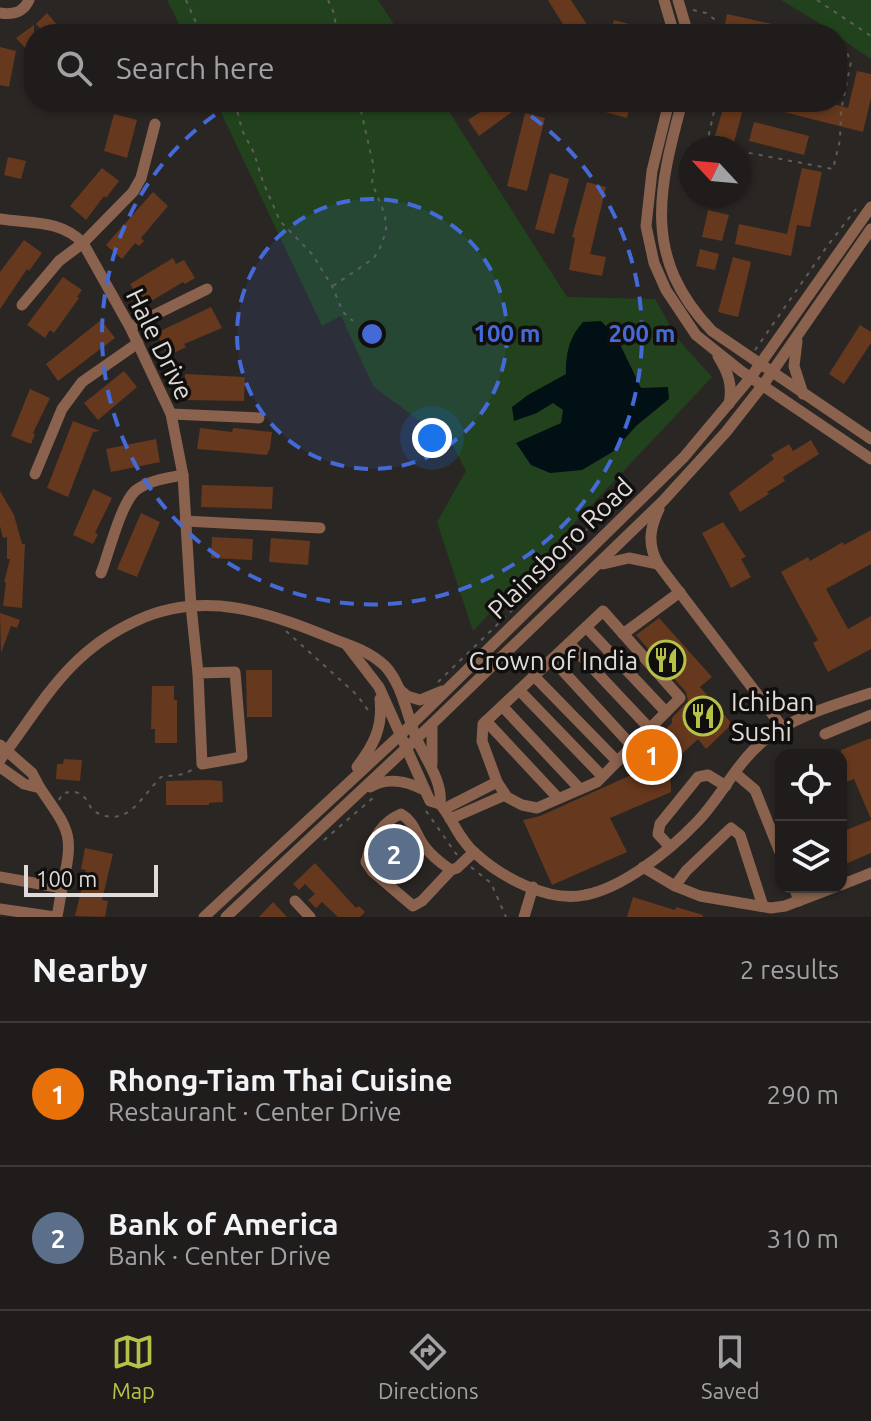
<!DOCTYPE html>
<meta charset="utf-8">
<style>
:root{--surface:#201c1b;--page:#2d2928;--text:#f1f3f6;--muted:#a2a1a3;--line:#3d3a3a;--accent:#b6c148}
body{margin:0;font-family:Ubuntu,sans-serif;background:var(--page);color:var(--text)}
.controls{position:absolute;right:24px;bottom:24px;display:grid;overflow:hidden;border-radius:16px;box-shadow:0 2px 6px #0004}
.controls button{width:72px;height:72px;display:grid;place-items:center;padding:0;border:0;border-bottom:2px solid var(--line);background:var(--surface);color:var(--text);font:40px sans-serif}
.compass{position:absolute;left:679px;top:136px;width:72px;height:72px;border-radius:50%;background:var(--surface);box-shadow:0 2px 6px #0004;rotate:296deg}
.scale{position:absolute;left:24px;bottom:20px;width:134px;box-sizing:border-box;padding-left:8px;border:4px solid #dedbd9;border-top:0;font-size:22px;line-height:28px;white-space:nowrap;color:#dedbd9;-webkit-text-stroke:6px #110f0e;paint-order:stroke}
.you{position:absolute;left:432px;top:438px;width:28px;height:28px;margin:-20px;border:6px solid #fff;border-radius:50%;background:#1a73e8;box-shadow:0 0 0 12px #1a73e833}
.badge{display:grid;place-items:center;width:52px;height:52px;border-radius:50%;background:var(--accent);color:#fff;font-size:26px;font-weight:700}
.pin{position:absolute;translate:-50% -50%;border:4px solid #fff;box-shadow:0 2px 8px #0006}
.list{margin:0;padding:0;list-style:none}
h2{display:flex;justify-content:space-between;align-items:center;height:104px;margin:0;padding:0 32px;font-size:34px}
h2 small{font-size:26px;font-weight:400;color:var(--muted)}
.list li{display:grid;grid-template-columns:52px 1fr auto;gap:24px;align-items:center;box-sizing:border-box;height:144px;padding:0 32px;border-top:2px solid var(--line)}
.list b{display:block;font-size:30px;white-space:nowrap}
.list p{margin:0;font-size:26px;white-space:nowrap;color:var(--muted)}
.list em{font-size:26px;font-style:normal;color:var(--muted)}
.icon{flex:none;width:44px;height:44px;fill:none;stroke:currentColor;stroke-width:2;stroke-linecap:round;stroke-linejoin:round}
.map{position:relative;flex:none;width:871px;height:917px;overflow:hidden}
.search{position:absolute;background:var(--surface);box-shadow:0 2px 6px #0004;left:24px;right:24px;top:24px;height:88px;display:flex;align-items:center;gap:20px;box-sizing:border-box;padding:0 28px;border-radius:32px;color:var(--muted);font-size:30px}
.sheet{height:392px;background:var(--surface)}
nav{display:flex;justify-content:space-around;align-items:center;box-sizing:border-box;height:112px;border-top:2px solid var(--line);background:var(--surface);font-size:22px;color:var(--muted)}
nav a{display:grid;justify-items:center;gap:4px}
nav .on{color:var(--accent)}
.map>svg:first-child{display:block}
.green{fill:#21421d}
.water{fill:#001015}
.building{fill:#66381d}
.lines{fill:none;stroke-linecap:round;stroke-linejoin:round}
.path{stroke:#605c5a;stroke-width:2;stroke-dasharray:4 6;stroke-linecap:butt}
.minor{stroke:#8a624d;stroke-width:11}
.ring{fill:none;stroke:#446ad8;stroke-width:4;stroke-dasharray:14 10}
.labels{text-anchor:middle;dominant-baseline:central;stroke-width:7;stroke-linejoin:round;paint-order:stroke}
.street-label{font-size:26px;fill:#dedbd9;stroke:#110f0e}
.poi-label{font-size:26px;fill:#dedbd9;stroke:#110f0e;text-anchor:end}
.centre{fill:#446ad8;stroke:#110f0e;stroke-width:4}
.ring-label{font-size:24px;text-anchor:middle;font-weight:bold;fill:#446ad8;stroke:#110f0e;stroke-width:7;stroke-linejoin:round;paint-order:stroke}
</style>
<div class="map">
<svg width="871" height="917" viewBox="0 0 871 917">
<rect width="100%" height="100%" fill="#2a2624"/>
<!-- green -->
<g class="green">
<polygon points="167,0 378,0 400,34 184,34"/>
<polygon points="781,0 871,0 871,59 837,36 837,34"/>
<polygon points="216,102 443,102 567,297 655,299 677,338 712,377 473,631 437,522 466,471 453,446 373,386 341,316 322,326"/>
</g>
<!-- water -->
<path class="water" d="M 601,321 L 617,338 L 641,388 L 668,387 L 669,399 L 636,426 L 614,451 L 582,470 L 550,473 L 531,465 L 516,443 L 561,423 L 563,410 L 553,403 L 537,413 L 514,421 L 512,407 L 528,395 L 566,374 C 566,352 569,338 583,322 Z"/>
<!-- building -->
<g class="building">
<polygon points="548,0 571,0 593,34 569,34"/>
<polygon points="47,13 58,26 49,34 45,34 36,24"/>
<polygon points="727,14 804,31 804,34 723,34"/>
<polygon points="614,20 633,25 630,34 610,34"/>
<polygon points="34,25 34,48 29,52 16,38"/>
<polygon points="0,47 16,51 9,87 0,85"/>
<polygon points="857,71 871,74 871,98 863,132 776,110 778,102 826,102 848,108"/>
<polygon points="496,102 526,102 479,136 468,120"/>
<polygon points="576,102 631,102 627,118 576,104"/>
<polygon points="725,102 745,102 734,142 715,136"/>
<polygon points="525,113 545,118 527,191 507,186"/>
<polygon points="114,114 137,120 127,158 104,151"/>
<polygon points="754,122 809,136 804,155 749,141"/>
<polygon points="8,157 26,161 21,179 4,175"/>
<polygon points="102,168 119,181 106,198 104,196 86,220 70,206"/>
<polygon points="802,168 822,172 810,227 797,225 791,256 735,244 739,224 787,234"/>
<polygon points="550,173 569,179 554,234 535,229"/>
<polygon points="587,182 606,187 590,254 606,257 602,276 569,270 575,238 572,237"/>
<polygon points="153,192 168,206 141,238 144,241 139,246 135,243 122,259 106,245"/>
<polygon points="708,210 729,215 722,241 702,237"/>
<polygon points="24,240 42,253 29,271 27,269 0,309 0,272"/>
<polygon points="700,249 719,254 715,270 696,266"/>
<polygon points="733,257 751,262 738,317 718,312"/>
<polygon points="173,258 176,264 184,260 195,278 185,284 183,282 143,306 130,284"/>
<polygon points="63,277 82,290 77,297 79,298 54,333 50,330 45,338 27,325"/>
<polygon points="211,307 222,328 184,344 186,347 168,356 156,333"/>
<polygon points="101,320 115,338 58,381 46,364"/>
<polygon points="860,325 871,332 871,343 844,384 829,374"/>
<polygon points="124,371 137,387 98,420 84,403"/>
<polygon points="185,374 245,377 244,401 184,400"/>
<polygon points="30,389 50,398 33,433 35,434 31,444 11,436"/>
<polygon points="73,421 100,431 93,432 68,497 47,488"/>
<polygon points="200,428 232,432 233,428 272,432 270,448 267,455 197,449"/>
<polygon points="156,439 160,462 111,472 106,449"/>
<polygon points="811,440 819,454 783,477 785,481 767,492 769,494 740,512 729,493 774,459 771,455 789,444 793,451"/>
<polygon points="202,485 273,487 272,509 201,507"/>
<polygon points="93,489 112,498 95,533 98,534 93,544 73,535"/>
<polygon points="0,491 14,515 22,544 25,544 22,608 3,606 6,582 4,582 10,559 7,559 7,537 3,538 0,526"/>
<polygon points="141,513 160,522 137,577 117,569"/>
<polygon points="723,522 746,557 741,559 751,577 731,588 702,533"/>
<polygon points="871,530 871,564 826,589 848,629 871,616 871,649 828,672 813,643 818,640 781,572 808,557 810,561 843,542 844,545"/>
<polygon points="212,537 253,539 252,560 211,558"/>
<polygon points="271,538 310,541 308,565 269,562"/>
<polygon points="0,613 20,620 17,628 11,626 1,653"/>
<polygon points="659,618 712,677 700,687 732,724 706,749 698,739 670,765 671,792 610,818 627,852 552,885 523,820 540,816 640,771 640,753 672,723 672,718 688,701 686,692 636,635"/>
<polygon points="246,670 272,670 272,717 247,717"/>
<polygon points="152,686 174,686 174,700 177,700 177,743 155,743 155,729 151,729"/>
<polygon points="871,738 871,819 854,779 841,784 841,750"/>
<polygon points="64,759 82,760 80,781 56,779 57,764 63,764"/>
<polygon points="208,780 222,781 223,802 209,803 209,805 166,805 166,781"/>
<polygon points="871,820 871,853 841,866 841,832"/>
<polygon points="85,848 113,854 102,900 108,901 105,917 75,916 86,870 81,869"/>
<polygon points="315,863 356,908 359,906 365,912 360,917 338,917 322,902 316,908 308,900 315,894 305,884 299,890 293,884"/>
<polygon points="633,897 675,910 676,907 703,915 703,917 627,917"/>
<polygon points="273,902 287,917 259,917"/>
</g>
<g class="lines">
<!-- path -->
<g class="path">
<polyline points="186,0 201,34"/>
<polyline points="328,0 334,13 337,34"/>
<polyline points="817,0 871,36"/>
<polyline points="693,10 706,13 714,19 716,34"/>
<polyline points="235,102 242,130 254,153 263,182 280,221 312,254 332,286 343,312 353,321"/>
<polyline points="716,102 707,143 727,148"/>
<polyline points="739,151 833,169 840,140 841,111 851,62 845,48 837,47"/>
<polyline points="333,286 374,258 382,244 386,229 385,215 372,183 374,168 359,102"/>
<polyline points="755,350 828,245 856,209"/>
<polyline points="286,631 357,695 370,713"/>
<path d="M 438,682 L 536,587 C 553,560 609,505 636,488"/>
<path d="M 59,800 L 63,793 C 81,790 84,794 92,810 C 127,831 140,798 161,777 L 184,774 L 194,769"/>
<polyline points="426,811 457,855"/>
<polyline points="324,840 374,797"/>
<polyline points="471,867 491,883 506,917"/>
</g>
<!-- minor -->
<g class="minor">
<polyline points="664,0 674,34"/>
<polyline points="678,0 688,34"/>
<path d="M 0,13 C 13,15 23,13 29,0"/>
<polyline points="669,102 652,171 646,226 654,263 666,290 696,335 741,371 871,459"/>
<path d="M 682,102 C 658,191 642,258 712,331 L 871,439"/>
<path d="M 0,219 C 30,224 60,219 83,243 L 130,327 L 171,414 L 183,475 L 191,606 L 198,673"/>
<polyline points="22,305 59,261 83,243 133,192 141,178 155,124"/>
<polyline points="130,327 207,289"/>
<polyline points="797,341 794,366 803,394"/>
<path d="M 718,356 C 728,372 733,385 729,404"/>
<polyline points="171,414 259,418"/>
<polyline points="35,474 62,409 82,382 138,343"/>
<path d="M 659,509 C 650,528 647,544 658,564 L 783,728"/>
<polyline points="185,521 320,528"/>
<polyline points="603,564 629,558 658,564"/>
<path d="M 101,573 C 109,553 120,506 135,491 C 148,480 168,478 183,475"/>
<polygon points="603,611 680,698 597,782 537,808 522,805 507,797 497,782 482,741 483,724"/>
<polyline points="586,627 666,712"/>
<polyline points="623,634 680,592"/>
<polyline points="569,643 650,729"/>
<path d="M 346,644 L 379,687 L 430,801 L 440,804 C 453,819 459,840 475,853 C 501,877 549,903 585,895 C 623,888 670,850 696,823 C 720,799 735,765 761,743 C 788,718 837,704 871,693"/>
<polyline points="552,659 632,746"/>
<polygon points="235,672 242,757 202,764 198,673"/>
<polyline points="534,676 617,761"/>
<polyline points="400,690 407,696 420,700 442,691"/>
<polyline points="519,690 602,776"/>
<polyline points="502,706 580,789"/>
<polyline points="486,721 558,798"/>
<polyline points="432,724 432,764"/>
<polyline points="825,734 871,715"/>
<polyline points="0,745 32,773 40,788 24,784 0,767"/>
<path d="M 0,760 C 44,702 67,652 138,620 C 204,590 269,612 331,638 C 350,646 368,650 384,665 C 403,684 407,718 418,742 C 427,761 443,783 440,804"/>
<path d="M 357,767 C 374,745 383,727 380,699"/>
<polyline points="735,773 755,790 781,855"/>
<path d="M 370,787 C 387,777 407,781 424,790"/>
<path d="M 40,788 C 71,833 74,834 62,888"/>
<polyline points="444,809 497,782"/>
<polyline points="450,819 505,795"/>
<polyline points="670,847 658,834 660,824 698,777 708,775 726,786"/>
<polyline points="643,867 675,886 700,896 771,908 785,906 835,887"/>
<path d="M 451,870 C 442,864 431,855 425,847 C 416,836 415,822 401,814 C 381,822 371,842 366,862 L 372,871 L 413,906 L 422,901 L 451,870 L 457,868 L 474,852"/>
<polyline points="0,877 62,888 57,917"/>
<polyline points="841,885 871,873"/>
<polyline points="675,886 686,871 731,828 740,835 763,906"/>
<polyline points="794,887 799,901"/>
<polyline points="295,901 310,917"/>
<polyline points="0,909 55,917"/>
<polyline points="204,917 411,725 684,457 751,377 871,207"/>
<polyline points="226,917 432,724 663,501 726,432 763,385 871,229"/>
<polyline points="524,917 533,887"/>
</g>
</g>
<!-- distance rings -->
<circle cx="372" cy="334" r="135" fill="#446ad8" fill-opacity=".12"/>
<g class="ring">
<circle cx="372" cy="334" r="135"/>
<path d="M511 103A270 270 0 1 1 233 103"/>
</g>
<!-- icons -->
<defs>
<symbol id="restaurant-ring" viewBox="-11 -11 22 22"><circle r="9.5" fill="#110f0e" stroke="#b6c148" stroke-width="1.5"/><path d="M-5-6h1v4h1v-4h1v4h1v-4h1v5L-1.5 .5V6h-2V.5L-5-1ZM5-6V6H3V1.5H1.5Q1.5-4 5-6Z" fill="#b6c148"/></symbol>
</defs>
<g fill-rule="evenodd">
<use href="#restaurant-ring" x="644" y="638" width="44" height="44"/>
<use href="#restaurant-ring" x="681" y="694" width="44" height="44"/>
</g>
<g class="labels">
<!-- street labels -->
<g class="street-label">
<text transform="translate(160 344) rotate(64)">Hale Drive</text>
<text transform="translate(560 548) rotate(-44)">Plainsboro Road</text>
</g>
<!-- poi labels -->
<g class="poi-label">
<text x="638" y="660">Crown of India</text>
<text x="731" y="701" text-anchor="start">Ichiban<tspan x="731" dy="30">Sushi</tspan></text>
</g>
</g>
<circle cx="372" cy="334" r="12" class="centre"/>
<g class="ring-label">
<text x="507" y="342">100 m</text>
<text x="642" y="342">200 m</text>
</g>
</svg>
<div class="controls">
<button><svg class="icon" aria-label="locate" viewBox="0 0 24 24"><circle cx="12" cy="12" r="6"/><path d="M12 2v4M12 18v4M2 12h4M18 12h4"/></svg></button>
<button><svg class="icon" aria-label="layers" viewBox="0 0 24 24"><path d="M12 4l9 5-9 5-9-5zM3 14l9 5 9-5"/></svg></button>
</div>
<svg class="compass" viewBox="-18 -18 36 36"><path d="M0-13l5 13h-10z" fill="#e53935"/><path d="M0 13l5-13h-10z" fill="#a2a1a3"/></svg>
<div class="scale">100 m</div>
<div class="you"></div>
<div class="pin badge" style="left:652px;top:755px;background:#e8710a">1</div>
<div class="pin badge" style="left:394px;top:854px;background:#5c6f8a">2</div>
<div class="search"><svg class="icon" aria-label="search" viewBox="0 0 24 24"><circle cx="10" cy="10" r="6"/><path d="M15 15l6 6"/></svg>Search here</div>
</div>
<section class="sheet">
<h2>Nearby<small>2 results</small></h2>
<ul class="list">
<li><span class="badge" style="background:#e8710a">1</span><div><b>Rhong-Tiam Thai Cuisine</b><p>Restaurant · Center Drive</p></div><em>290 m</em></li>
<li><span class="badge" style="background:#5c6f8a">2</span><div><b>Bank of America</b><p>Bank · Center Drive</p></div><em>310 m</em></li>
</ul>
</section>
<nav>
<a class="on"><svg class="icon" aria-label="map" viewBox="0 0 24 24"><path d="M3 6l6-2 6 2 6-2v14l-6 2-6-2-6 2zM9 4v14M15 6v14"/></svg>Map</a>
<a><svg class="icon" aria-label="directions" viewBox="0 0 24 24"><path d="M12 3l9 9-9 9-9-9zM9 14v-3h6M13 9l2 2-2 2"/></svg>Directions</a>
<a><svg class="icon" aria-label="saved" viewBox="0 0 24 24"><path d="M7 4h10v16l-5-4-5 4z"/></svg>Saved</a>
</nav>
